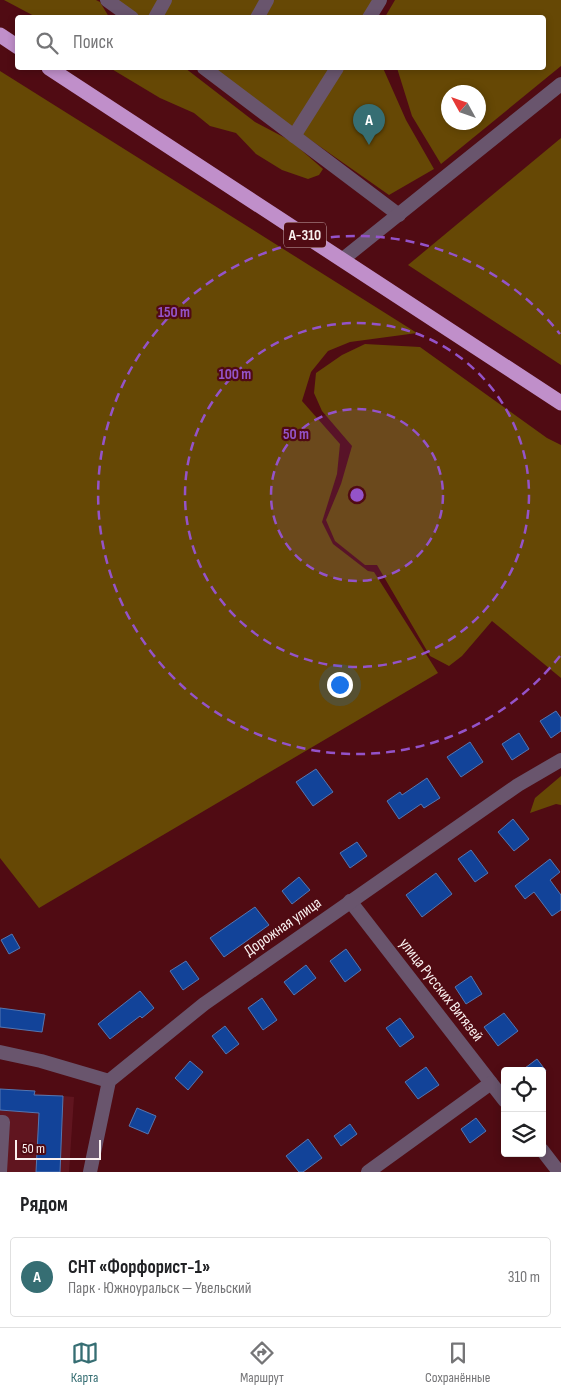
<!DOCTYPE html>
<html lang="ru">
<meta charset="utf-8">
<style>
:root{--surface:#fff;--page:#f6f6f6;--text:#202124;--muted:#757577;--line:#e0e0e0;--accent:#366e73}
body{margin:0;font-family:"Sofia Sans Condensed",sans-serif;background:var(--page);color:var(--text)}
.controls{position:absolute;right:15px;bottom:15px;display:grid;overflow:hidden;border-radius:5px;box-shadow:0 2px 8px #0003}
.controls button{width:45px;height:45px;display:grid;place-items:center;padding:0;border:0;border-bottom:1px solid var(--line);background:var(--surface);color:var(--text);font:25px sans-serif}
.compass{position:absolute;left:441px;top:85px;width:45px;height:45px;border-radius:50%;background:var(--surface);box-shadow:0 2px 8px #0003;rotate:310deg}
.scale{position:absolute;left:15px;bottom:12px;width:86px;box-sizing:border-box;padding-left:5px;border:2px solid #f9f0ef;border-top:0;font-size:14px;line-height:18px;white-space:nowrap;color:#f9f0ef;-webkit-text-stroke:4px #500b13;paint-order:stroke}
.you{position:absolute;left:339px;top:684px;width:18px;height:18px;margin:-12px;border:4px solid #fff;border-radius:50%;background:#1a73e8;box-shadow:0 0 0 8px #1a73e833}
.badge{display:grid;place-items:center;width:32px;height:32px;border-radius:50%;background:var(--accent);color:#fff;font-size:16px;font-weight:700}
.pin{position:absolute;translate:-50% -41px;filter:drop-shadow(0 1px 2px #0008)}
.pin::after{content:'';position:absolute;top:26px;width:18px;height:15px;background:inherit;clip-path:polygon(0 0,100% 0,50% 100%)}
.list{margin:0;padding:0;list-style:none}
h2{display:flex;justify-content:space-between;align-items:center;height:65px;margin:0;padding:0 20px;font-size:21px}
h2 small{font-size:16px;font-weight:400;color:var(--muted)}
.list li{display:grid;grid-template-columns:32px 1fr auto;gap:15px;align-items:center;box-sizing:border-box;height:80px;margin:0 10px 10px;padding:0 10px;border:1px solid var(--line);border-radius:5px}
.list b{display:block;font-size:19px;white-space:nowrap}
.list p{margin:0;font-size:16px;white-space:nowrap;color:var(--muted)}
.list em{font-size:16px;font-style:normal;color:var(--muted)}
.icon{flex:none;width:28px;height:28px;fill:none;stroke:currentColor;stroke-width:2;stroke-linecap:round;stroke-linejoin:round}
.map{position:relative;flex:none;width:561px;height:1172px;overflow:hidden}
.search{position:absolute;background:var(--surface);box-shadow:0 2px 8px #0003;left:15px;right:15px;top:15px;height:55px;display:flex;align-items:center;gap:12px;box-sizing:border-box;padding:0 18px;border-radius:5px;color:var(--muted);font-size:19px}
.sheet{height:155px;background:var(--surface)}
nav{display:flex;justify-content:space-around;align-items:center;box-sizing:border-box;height:70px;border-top:1px solid var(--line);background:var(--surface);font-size:14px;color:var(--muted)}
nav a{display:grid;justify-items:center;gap:2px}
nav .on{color:var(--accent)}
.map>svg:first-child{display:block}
.built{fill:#60151f}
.green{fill:#664805;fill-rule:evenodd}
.building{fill:#124399;stroke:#5476b1}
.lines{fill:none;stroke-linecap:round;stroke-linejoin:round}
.minor{stroke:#69556d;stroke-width:14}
.highway{stroke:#c08fca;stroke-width:15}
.ring{fill:none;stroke:#9453c9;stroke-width:2.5;stroke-dasharray:9 6}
.labels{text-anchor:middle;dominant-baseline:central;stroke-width:4.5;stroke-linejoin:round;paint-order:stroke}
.shield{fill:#500b13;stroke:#c6abad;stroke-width:1}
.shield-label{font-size:15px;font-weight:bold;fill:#f9f0ef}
.street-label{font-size:16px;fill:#f9f0ef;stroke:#500b13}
.centre{fill:#9453c9;stroke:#500b13;stroke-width:2.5}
.ring-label{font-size:15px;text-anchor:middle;font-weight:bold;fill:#9453c9;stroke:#500b13;stroke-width:4.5;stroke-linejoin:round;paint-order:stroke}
</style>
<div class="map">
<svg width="561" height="1172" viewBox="0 0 561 1172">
<rect width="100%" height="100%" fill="#500b13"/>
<!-- built -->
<polygon class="built" points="0,1090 74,1097 69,1172 0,1172"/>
<!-- green -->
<g class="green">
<polygon points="4,0 96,0 100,2 109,17 36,17"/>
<polygon points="113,0 374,0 364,18 137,17"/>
<path d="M 395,0 L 561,0 L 561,66 L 441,164 L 412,116 L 397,68 L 544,68 L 544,18 L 385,17 ZM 448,92 L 478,92 L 478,122 L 448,122 Z"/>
<polygon points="110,68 185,68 255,122 291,141 323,169 319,175 308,179 282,170 256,154 236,133 210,126 194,113 160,98"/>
<polygon points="208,68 383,68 406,120 434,169 389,195"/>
<polygon points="0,71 417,333 350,342 328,351 311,372 302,401 340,444 337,474 322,522 333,544 368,571 374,572 438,673 39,908 0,858"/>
<polygon points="561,138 561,365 408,265"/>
<polygon points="365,344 420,347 547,438 561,445 561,678 492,621 462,656 449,666 430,656 377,565 365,565 335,541 326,520 341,484 352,446 322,411 314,393 316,373 342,355"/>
<polygon points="561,776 561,805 556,804 530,813 535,798"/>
</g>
<!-- building -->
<g class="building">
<polygon points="556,711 561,718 561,731 551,738 540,721"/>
<polygon points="519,733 529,749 512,760 502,744"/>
<polygon points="470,742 483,762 461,777 447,757"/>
<polygon points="316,769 333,792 313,806 296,782"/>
<polygon points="427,778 440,798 424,808 421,804 399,819 387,801 400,792 402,795"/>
<polygon points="513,819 529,839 514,851 498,832"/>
<polygon points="357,842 367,856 350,868 340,853"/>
<polygon points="471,850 488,873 475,882 458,859"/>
<polygon points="550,859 560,872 550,880 561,895 561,910 552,916 534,892 525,899 515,886"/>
<polygon points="436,873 452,894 422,917 406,895"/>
<polygon points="299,877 310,890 292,904 282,891"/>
<polygon points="255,907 269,925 224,957 210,938"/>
<polygon points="12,934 20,948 9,954 1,940"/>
<polygon points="346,949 361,970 345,982 330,961"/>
<polygon points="186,961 199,979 183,990 170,971"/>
<polygon points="306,965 316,978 294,995 284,982"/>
<polygon points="471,976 482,994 466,1004 455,987"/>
<polygon points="140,991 154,1008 142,1018 140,1016 110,1039 98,1024"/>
<polygon points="262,998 277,1020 263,1030 248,1008"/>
<polygon points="0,1008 45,1014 42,1032 0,1027"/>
<polygon points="504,1013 518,1031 498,1046 484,1027"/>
<polygon points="400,1018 414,1037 400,1047 386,1028"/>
<polygon points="225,1026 239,1044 226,1054 212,1036"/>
<polygon points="537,1059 546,1071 521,1071"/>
<polygon points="190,1061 203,1072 188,1090 175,1078"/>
<polygon points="426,1067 439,1085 418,1099 405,1082"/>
<polygon points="0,1089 35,1091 34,1095 63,1096 60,1172 36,1172 39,1113 0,1110"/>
<polygon points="137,1108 156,1116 148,1134 129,1126"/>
<polygon points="476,1118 486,1131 470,1143 461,1129"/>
<polygon points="350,1124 357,1134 341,1146 334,1136"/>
<polygon points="308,1139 322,1158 303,1172 299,1172 286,1156"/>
</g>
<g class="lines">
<!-- minor -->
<g class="minor">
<polyline points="107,0 132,18"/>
<polyline points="155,18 165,0"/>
<polyline points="257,18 267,0"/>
<polyline points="369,18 380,0"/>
<polyline points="204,68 399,215"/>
<polyline points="294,136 337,68"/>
<polyline points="343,259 561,84"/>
<polyline points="350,901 505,1101"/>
<polyline points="0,1052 41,1061 109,1081"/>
<polyline points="0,1122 3,1122 0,1172"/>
<polyline points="542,1150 559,1172"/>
<polyline points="90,1172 109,1081 204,1004 518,785 561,760"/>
<polyline points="368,1172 491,1083"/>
</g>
<!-- highway -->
<g class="highway">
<polyline points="0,35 18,47"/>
<polyline points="49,68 561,403"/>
</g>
</g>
<!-- distance rings -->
<circle cx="357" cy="495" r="86" fill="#9453c9" fill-opacity=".12"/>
<g class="ring">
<circle cx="357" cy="495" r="86"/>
<circle cx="357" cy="495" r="172"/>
<path d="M560 656A259 259 0 1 1 560 334"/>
</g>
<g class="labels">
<!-- shield labels -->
<rect class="shield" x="284" y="222.5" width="42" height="25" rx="4"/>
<g class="shield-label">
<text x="305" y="235">А-310</text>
</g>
<!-- street labels -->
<g class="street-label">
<text transform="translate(283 927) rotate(-35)">Дорожная улица</text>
<text transform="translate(441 990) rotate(52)">улица Русских Витязей</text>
</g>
</g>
<circle cx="357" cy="495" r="8" class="centre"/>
<g class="ring-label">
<text x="174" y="317">150 m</text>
<text x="235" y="379">100 m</text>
<text x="296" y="439">50 m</text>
</g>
</svg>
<div class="controls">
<button><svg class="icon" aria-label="locate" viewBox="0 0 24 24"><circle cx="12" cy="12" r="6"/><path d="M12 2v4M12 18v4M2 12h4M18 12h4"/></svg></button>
<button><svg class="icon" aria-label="layers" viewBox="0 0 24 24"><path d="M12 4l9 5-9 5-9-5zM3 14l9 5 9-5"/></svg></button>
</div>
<svg class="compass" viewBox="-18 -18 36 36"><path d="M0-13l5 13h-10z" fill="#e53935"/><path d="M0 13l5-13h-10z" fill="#757577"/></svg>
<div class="scale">50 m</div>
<div class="you"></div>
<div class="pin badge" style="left:369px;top:145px">A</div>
<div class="search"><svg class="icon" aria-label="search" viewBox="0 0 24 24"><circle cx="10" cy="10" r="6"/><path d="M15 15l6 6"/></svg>Поиск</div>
</div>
<section class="sheet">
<h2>Рядом<small></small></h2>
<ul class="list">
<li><span class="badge">A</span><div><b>СНТ «Форфорист-1»</b><p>Парк · Южноуральск — Увельский</p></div><em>310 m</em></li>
</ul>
</section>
<nav>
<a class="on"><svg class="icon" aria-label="map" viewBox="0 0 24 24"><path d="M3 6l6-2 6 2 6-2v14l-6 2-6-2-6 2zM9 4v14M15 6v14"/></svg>Карта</a>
<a><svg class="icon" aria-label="directions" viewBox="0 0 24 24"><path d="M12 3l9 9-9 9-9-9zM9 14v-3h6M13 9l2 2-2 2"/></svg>Маршрут</a>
<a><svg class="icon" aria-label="saved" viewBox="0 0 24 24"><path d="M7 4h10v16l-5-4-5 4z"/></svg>Сохранённые</a>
</nav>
